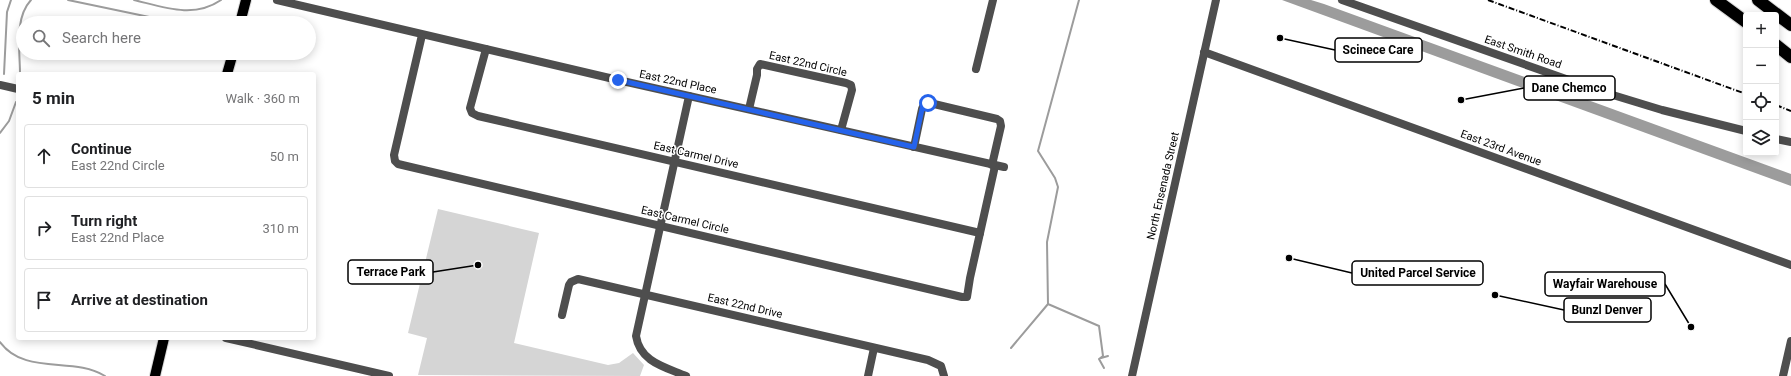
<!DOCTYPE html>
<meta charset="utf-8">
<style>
:root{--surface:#fff;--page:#f6f6f6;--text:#202124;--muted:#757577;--line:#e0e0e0}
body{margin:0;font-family:Roboto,sans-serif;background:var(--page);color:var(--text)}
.controls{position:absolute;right:12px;top:12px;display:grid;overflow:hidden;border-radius:4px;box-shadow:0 2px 10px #0003}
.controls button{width:36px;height:36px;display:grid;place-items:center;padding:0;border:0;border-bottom:1px solid var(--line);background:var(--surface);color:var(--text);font:20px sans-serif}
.stop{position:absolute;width:12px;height:12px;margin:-9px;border:3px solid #2563eb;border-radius:50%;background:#fff}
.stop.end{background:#2563eb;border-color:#fff;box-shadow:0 1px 4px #0008}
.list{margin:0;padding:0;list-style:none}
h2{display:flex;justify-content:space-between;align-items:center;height:52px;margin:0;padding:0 16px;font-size:17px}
h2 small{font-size:13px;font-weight:400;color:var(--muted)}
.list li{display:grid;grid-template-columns:26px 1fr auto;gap:12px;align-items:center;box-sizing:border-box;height:64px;margin:0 8px 8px;padding:0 8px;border:1px solid var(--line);border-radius:4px}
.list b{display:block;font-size:15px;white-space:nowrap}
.list p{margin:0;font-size:13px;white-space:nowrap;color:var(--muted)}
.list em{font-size:13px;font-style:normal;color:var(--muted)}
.icon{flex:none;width:22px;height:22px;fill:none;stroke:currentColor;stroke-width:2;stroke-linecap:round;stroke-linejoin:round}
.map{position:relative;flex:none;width:1791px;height:376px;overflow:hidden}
.search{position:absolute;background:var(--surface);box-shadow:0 2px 10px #0003;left:16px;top:16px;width:300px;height:44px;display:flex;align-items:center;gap:10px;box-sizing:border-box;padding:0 14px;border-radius:22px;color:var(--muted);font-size:15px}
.panel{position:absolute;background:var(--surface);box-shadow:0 2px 10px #0003;left:16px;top:72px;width:300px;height:268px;border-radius:4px}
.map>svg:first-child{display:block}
.green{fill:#d5d5d5}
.water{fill:#9c9c9c}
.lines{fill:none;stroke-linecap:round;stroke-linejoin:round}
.stream{stroke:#9c9c9c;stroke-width:2}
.primary-casing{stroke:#dbdbdb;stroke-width:12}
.motorway-casing{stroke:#dbdbdb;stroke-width:14}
.minor{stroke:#4e4e4e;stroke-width:8}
.tertiary{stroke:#4e4e4e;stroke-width:8}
.primary{stroke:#000;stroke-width:10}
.motorway{stroke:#000;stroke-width:12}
.rail{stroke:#000;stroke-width:2;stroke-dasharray:6 2 1 2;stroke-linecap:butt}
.route{stroke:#2563eb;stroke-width:5}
.labels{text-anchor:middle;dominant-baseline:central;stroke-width:3;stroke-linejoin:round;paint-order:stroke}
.street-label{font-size:11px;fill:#000;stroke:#fff}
.leader{fill:none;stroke:#000;stroke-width:1.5}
.callout-dot{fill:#000;stroke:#fff;stroke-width:1.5}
.callout{fill:#fff;stroke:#000;stroke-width:1.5}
.callout-label{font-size:12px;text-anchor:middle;font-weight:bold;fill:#000}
</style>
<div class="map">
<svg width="1791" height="376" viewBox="0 0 1791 376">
<rect width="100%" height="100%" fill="#fff"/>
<!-- green -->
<polygon class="green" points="438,209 539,233 514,343 608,365 619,363 633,353 644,365 640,376 418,375 427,338 408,333"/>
<!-- water -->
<polygon class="water" points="1282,0 1311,0 1324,4 1791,174 1791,186"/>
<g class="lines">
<!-- stream -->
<g class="stream">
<polyline points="68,0 178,23"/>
<path d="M 134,0 C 163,7 194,19 221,0"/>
<polyline points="1079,0 1038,151 1055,178 1058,187 1047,242 1048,304 1099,326 1103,356 1099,359 1104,368"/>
<polyline points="205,23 228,20"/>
<polyline points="4,74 7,12 11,0"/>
<path d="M 20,74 C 20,51 14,18 31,0"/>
<polyline points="0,133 9,121 16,102"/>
<path d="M 0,342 C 25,376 73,356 105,376"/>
<polyline points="1011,348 1048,304"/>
<polyline points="1101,358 1108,356"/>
</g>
<defs>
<g id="primary">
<polyline points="240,23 246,0"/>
<polyline points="227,74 233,53"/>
<polyline points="155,376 164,338"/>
</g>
<g id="motorway">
<polyline points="1716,0 1746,22"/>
<polyline points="1758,0 1791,25"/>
<polyline points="1776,45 1791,57"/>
</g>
</defs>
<!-- primary casing -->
<use href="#primary" class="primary-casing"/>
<!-- motorway casing -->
<use href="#motorway" class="motorway-casing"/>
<!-- minor -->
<g class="minor">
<polyline points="277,0 618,80 1004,167"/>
<polyline points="422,35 394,155 395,161 398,164 962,297 967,297 970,278 995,166"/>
<polyline points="486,49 470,108 472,113 478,116 980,233"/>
<polyline points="1204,52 1791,265"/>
<polyline points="976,69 993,0"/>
<polyline points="0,85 18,89"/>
<polyline points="749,109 757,75 757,69 760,64 846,83 851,85 852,90 841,130"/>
<polyline points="914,147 922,109 924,104 934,104 997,119 1000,121 1001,126 992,165"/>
<polyline points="562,315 569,285 571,282 578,279 928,360 941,366 944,376"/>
<polyline points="226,338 389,376"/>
<path d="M 686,376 C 665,367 640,362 636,336 L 689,96"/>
<polyline points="868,376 874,348"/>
<polyline points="1132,376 1216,0"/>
<polyline points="1783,376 1791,341"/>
</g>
<!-- tertiary -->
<g class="tertiary">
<polyline points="1342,0 1603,92 1662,110 1746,131"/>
<polyline points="1776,139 1791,142"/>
</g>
<!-- primary -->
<use href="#primary" class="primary"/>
<!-- motorway -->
<use href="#motorway" class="motorway"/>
<!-- rail -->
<g class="rail">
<polyline points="1488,0 1746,94"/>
<polyline points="1776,105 1791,111"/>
</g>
</g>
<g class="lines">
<!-- route -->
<polyline class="route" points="618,80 914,147 922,109 924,104 928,103"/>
</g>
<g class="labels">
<!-- street labels -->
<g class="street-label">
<text transform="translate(1523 52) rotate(19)">East Smith Road</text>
<text transform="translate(808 64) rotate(13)">East 22nd Circle</text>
<text transform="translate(678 82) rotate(12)">East 22nd Place</text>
<text transform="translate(1501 148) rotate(20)">East 23rd Avenue</text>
<text transform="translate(696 155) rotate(13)">East Carmel Drive</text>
<text transform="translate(1163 186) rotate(-77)">North Ensenada Street</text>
<text transform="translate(685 220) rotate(13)">East Carmel Circle</text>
<text transform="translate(745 306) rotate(13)">East 22nd Drive</text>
</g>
</g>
<!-- callouts -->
<path class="leader" d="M1280 38L1335 50M1461 100L1524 88M478 265L433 272M1289 258L1352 273M1691 327L1665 284M1495 295L1564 310"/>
<g class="callout-dot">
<circle cx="1280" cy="38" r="4"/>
<circle cx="1461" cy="100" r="4"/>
<circle cx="478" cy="265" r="4"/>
<circle cx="1289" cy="258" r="4"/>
<circle cx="1691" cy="327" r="4"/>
<circle cx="1495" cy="295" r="4"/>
</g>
<g class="callout">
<rect x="1335" y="38" width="87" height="24" rx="4"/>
<rect x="1524" y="76" width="91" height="24" rx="4"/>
<rect x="348" y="260" width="85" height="24" rx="4"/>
<rect x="1352" y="261" width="131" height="24" rx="4"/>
<rect x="1545" y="272" width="120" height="24" rx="4"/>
<rect x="1564" y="298" width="87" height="24" rx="4"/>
</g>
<g class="callout-label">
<text x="1378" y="54">Scinece Care</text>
<text x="1569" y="92">Dane Chemco</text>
<text x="391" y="276">Terrace Park</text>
<text x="1418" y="277">United Parcel Service</text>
<text x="1605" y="288">Wayfair Warehouse</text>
<text x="1607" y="314">Bunzl Denver</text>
</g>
</svg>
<div class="controls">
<button>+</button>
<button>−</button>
<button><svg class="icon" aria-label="locate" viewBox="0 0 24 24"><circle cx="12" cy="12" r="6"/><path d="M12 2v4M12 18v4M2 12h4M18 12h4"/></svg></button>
<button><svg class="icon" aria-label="layers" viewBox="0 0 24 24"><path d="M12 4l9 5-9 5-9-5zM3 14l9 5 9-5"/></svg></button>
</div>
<div class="stop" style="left:928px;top:103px"></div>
<div class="stop end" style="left:618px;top:80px"></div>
<div class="search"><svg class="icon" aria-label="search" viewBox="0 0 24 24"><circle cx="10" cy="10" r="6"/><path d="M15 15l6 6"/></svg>Search here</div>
<section class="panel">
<h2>5 min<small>Walk · 360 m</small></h2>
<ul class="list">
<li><svg class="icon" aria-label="ahead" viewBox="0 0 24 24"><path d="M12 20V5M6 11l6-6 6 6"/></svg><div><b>Continue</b><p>East 22nd Circle</p></div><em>50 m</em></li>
<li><svg class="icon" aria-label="right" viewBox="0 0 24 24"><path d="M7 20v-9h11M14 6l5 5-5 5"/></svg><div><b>Turn right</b><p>East 22nd Place</p></div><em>310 m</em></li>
<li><svg class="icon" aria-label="arrive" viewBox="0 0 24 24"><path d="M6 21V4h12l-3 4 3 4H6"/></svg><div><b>Arrive at destination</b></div></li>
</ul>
</section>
</div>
